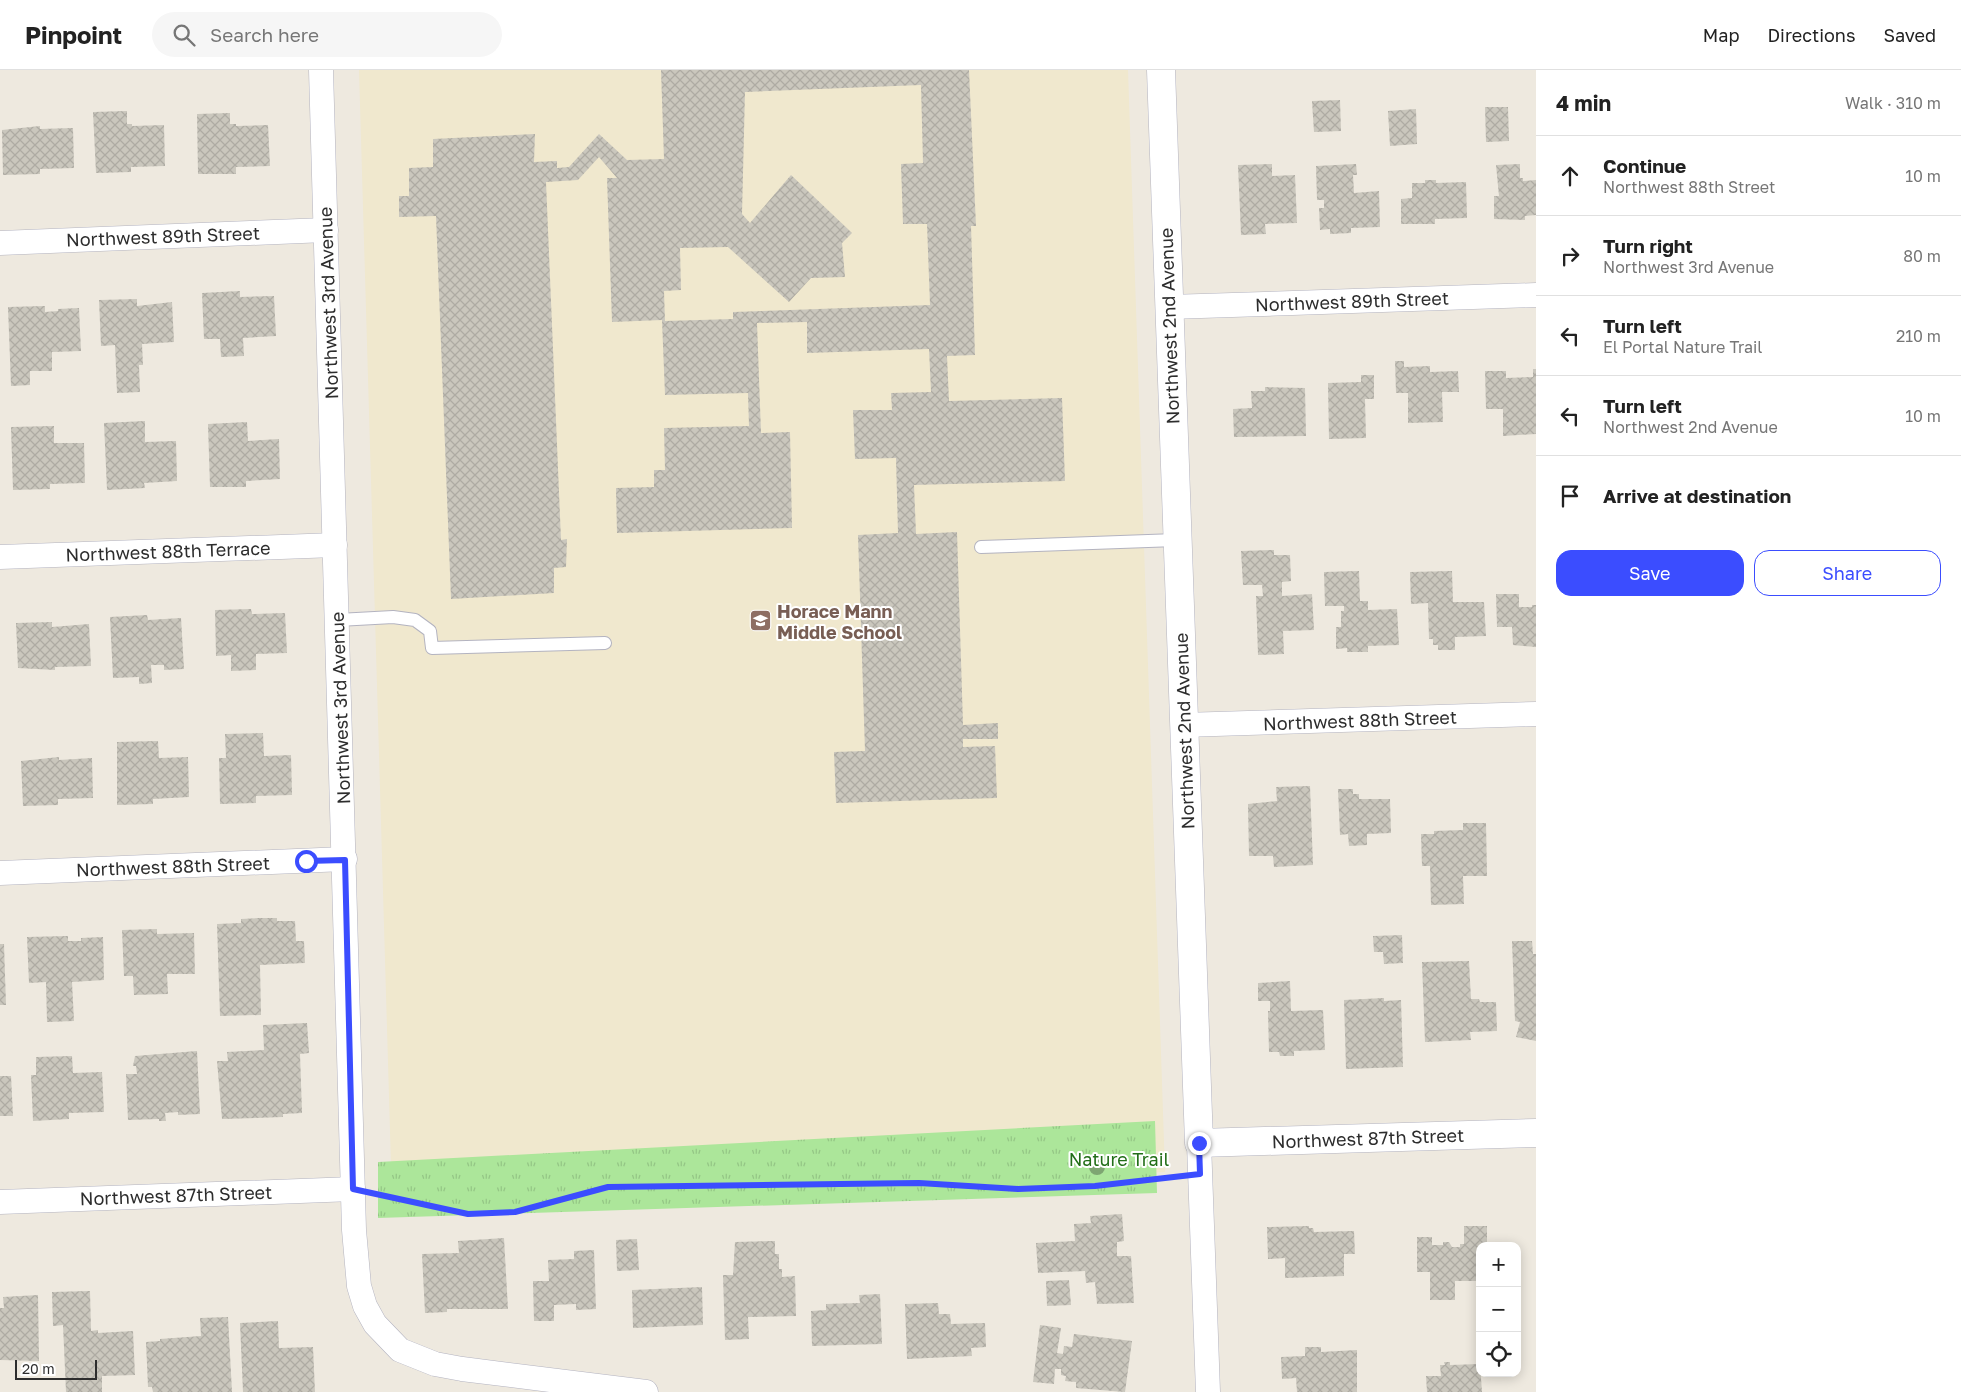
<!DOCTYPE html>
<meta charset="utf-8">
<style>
:root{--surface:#fff;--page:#f6f6f6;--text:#222;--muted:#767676;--line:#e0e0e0;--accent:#3b4dff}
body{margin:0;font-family:"Golos Text",sans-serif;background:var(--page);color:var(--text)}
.controls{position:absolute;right:15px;bottom:15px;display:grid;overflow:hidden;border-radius:10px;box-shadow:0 2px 12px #0003}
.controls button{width:45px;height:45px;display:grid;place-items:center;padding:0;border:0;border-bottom:1px solid var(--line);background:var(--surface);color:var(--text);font:25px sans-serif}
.scale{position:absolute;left:15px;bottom:12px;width:82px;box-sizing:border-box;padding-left:5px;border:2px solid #2d2d2d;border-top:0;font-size:14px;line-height:18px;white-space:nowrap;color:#2d2d2d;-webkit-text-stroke:4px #fff;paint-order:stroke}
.stop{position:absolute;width:15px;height:15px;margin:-11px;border:4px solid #3b4dff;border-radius:50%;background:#fff}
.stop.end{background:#3b4dff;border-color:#fff;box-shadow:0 1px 5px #0008}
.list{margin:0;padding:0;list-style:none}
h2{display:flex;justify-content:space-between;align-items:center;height:65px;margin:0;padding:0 20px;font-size:21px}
h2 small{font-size:16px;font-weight:400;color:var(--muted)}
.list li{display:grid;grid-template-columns:32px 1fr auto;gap:15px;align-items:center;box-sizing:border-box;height:80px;padding:0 20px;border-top:1px solid var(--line)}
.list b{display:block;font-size:19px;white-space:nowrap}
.list p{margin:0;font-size:16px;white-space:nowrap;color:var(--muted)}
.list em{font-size:16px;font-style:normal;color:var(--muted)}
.actions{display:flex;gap:10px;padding:15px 20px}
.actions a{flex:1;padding:11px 0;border:1px solid var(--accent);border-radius:15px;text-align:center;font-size:18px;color:var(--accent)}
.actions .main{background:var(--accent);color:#fff}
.icon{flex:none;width:28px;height:28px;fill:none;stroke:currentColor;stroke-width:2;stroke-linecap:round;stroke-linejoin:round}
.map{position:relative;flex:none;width:1536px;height:1322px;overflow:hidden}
header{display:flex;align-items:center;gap:30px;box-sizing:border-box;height:70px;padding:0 25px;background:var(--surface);border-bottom:1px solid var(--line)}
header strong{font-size:24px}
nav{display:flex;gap:28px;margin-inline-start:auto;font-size:18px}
.search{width:350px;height:45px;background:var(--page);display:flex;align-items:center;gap:12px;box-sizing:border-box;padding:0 18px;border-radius:28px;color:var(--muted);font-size:19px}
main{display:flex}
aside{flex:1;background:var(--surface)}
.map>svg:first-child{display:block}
.education{fill:#f0e8ce}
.grass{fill:url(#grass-tufts)}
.building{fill:url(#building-cross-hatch);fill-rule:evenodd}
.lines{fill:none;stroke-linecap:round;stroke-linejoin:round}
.service-casing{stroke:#b3b3c0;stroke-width:14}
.minor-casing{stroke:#b3b3c0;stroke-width:25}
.tertiary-casing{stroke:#b3b3c0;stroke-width:29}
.path{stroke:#c8c8c8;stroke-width:3;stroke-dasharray:4 2.5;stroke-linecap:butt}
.service{stroke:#fff;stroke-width:12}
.minor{stroke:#fff;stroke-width:24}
.tertiary{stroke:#fff;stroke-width:28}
.tree{fill:#7ea572}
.route{stroke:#3b4dff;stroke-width:6}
.labels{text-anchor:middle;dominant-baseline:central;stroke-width:4;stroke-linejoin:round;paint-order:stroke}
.street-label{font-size:18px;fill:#2d2d2d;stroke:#fff}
.education-label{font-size:18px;font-weight:bold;fill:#785e54;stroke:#fff;text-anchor:start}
.park-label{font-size:18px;fill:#226e18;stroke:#fff}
</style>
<header>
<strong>Pinpoint</strong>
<div class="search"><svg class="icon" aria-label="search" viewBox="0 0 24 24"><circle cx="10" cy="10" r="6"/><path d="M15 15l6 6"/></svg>Search here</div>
<nav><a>Map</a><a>Directions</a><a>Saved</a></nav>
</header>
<main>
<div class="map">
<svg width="1536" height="1322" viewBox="0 0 1536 1322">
<defs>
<pattern id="grass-tufts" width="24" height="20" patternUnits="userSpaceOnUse" patternTransform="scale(1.25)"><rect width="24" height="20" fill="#ace69a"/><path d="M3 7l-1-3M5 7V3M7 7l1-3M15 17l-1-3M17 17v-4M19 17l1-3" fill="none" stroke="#94c685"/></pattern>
<pattern id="building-cross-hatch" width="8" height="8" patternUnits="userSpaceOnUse" patternTransform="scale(1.25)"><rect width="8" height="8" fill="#cac7bd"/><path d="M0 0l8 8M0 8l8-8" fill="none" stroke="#aeaba3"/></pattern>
</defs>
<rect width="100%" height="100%" fill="#eee9df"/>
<!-- education -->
<polygon class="education" points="359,0 1128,0 1165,1102 392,1129"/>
<!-- grass -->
<polygon class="grass" points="1155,1051 1157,1123 378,1148 378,1092"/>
<!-- building -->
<g class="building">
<path d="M 661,0 L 969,0 L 976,156 L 971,156 L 975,285 L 947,286 L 949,331 L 1062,328 L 1065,411 L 914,415 L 916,464 L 957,462 L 963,655 L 998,653 L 998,669 L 963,669 L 963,677 L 995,676 L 997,728 L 836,733 L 834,682 L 865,681 L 858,465 L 898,463 L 896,388 L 855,389 L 853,340 L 892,340 L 891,323 L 931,322 L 929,279 L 807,283 L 807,252 L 757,253 L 761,363 L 790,362 L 792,458 L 617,463 L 616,418 L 654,417 L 654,400 L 665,400 L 664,358 L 749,356 L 748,323 L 665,325 L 662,250 L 612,252 L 607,108 L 617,108 L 599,87 L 578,110 L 546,112 L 561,470 L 567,469 L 566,497 L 554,498 L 554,523 L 451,529 L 436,146 L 399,147 L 399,126 L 409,126 L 409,98 L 433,97 L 433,69 L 535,64 L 534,92 L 557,91 L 557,98 L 569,97 L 599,64 L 627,90 L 664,89 ZM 921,15 L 923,93 L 901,94 L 903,154 L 927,154 L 930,235 L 733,242 L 733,249 L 665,251 L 664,221 L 681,220 L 680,178 L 728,177 L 789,232 L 811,208 L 845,207 L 842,173 L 852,163 L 791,105 L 750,153 L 742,144 L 745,22 Z"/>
<polygon points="1340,30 1341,61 1314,62 1312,31"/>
<polygon points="1485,37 1508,37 1509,71 1486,72"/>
<polygon points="1416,39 1417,74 1390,76 1388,41"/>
<polygon points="127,41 127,54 132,54 132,56 164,55 165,96 131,97 131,102 96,103 93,42"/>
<polygon points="230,43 230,54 236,54 236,56 268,55 270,96 236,97 236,104 198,104 197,44"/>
<polygon points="40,56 40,59 73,58 74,98 40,99 40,104 3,105 2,60"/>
<polygon points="1272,94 1272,106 1295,105 1297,153 1265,154 1266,164 1241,165 1238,95"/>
<polygon points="1356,94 1357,105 1353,105 1354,123 1379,121 1380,157 1351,158 1351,163 1330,164 1330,159 1320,160 1319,138 1324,138 1324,130 1317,130 1316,96"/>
<polygon points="1520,94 1520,108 1523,108 1523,111 1536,110 1536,145 1525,146 1525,150 1494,149 1494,126 1499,126 1496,95"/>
<polygon points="1425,110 1436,110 1436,113 1466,112 1467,148 1435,149 1435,154 1401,154 1401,129 1412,128 1412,113 1425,113"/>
<polygon points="240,221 240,227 274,226 276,266 243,268 244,286 221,287 220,269 204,269 202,223"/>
<polygon points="137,229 137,236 172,232 174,272 142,274 143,295 139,295 140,322 117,323 115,275 101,276 99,230"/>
<polygon points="45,236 45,242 58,241 58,239 79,238 81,281 52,282 52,301 30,301 30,315 11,316 8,237"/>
<polygon points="1395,291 1404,291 1404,297 1430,296 1430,302 1458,301 1459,322 1442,322 1443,352 1408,353 1408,323 1396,323"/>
<polygon points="1533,299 1536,299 1536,364 1503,366 1503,339 1486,339 1485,301 1506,301 1506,308 1533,307"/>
<polygon points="1361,305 1374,305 1374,329 1365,329 1366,368 1329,369 1328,313 1361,312"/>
<polygon points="1265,317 1305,318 1306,366 1234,367 1233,339 1252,338 1251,321 1265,321"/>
<polygon points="145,351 145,372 176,371 177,411 144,413 145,418 107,420 104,353"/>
<polygon points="247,352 248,371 279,369 280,409 246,411 246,417 210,417 208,354"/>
<polygon points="54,356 54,373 84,373 85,413 50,414 50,419 13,420 11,357"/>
<polygon points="1274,480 1274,485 1290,485 1291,511 1282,512 1282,526 1312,524 1314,560 1283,561 1284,584 1258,585 1256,526 1263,526 1262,515 1243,515 1241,481"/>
<polygon points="1359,501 1360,531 1368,531 1368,540 1397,539 1399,575 1368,576 1368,582 1347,582 1347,578 1336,579 1336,557 1341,557 1341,541 1344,541 1344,536 1325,536 1324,502"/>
<polygon points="1452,501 1453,532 1484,532 1486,566 1455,567 1455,580 1438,580 1438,575 1433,575 1433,569 1429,569 1428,533 1411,534 1410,502"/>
<polygon points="1496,524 1519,524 1519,537 1532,537 1532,535 1536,535 1536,577 1513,575 1512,557 1497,557"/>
<polygon points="251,539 252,544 285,543 287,583 256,584 256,600 231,601 231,585 216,586 215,540"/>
<polygon points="147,545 148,550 181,548 184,599 164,600 164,595 151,595 152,613 139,614 139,607 113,608 110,547"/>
<polygon points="52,552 52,557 89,554 91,596 55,597 55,600 18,598 16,553"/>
<polygon points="263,663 264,686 291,685 292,725 256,726 256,733 220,734 219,688 226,688 225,664"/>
<polygon points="158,671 159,688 188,687 189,727 153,729 153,734 117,735 117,672"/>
<polygon points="59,687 59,690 92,688 93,728 58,729 58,735 23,736 21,691"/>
<polygon points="1310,716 1313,795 1274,797 1273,786 1249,786 1248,734 1277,731 1276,717"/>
<polygon points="1338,719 1353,719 1353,724 1359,724 1359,729 1390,729 1391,763 1367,764 1367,775 1349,776 1348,764 1340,765"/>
<polygon points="1463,753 1486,753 1487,806 1463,806 1464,834 1431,835 1430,796 1422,796 1421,764 1434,764 1434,761 1463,760"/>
<polygon points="259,848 277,848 277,851 295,851 296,871 304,871 305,893 260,895 261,945 220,946 217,854 241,853 241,849"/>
<polygon points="157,859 157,864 194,863 195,904 167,904 168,924 134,925 133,906 124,906 122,860"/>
<polygon points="1402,865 1403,893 1384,894 1383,882 1374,882 1373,866"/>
<polygon points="68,866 68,871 81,871 81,868 103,867 104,910 72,912 74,951 47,952 46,912 29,913 27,867"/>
<polygon points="1512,871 1532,871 1533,884 1536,884 1536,971 1516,967 1520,952 1515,951"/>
<polygon points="0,874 4,874 6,935 0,935"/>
<polygon points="1469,891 1471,929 1479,929 1480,932 1496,932 1497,961 1470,962 1471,970 1425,972 1422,892"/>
<polygon points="1290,911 1291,941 1323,940 1325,980 1294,981 1294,986 1280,986 1279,982 1269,982 1268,941 1270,941 1270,931 1258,931 1258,913"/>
<polygon points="1384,928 1384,931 1401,930 1403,997 1346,999 1344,930"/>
<polygon points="307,953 309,983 300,984 302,1043 283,1044 283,1047 222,1049 217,991 228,991 227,982 264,980 263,955"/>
<polygon points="197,981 200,1044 178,1045 178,1042 165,1043 166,1051 159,1051 159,1049 128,1050 126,1004 137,1004 136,996 133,996 135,986"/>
<polygon points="72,986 73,1003 102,1002 104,1042 69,1043 69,1049 33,1051 31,1005 36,1005 36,987"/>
<polygon points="0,1006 11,1006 13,1046 0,1046"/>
<polygon points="1122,1144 1124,1171 1117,1172 1117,1186 1131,1186 1134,1233 1097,1234 1095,1212 1086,1213 1085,1201 1038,1203 1036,1173 1075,1171 1074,1154 1091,1153 1090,1146"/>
<polygon points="1309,1156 1309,1158 1313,1158 1314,1162 1354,1161 1355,1184 1344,1184 1344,1206 1285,1208 1285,1188 1268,1189 1267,1157"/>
<polygon points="1464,1156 1487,1156 1487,1176 1480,1176 1480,1211 1455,1211 1455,1230 1430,1230 1430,1202 1417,1202 1417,1167 1432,1167 1432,1175 1443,1175 1443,1172 1449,1172 1452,1177 1460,1177 1460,1174 1464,1174"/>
<polygon points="504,1168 508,1239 447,1239 447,1242 425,1243 422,1184 459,1183 458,1171"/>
<polygon points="637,1169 639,1200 617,1201 616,1170"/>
<polygon points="775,1171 775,1184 779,1184 779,1199 782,1199 782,1207 795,1206 796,1246 748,1247 749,1269 725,1270 723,1205 733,1205 735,1172"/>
<polygon points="594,1180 596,1239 576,1240 576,1234 554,1235 554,1251 534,1251 533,1211 549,1211 548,1190 574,1189 574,1181"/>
<polygon points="1069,1210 1071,1235 1047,1236 1046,1211"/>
<polygon points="702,1217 703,1255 633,1258 632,1220"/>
<polygon points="90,1221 91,1261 98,1260 98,1263 133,1261 135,1305 102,1306 102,1322 66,1322 63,1255 53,1256 52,1222"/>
<polygon points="880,1224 882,1274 812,1276 811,1241 826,1240 826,1234 860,1233 859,1225"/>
<polygon points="38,1225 39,1291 0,1290 0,1238 4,1238 3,1227"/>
<polygon points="938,1233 939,1244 950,1244 951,1254 985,1253 986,1277 971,1278 972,1286 907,1289 905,1234"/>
<polygon points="228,1247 232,1322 153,1322 152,1317 148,1317 146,1272 160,1271 160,1269 201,1266 200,1248"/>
<polygon points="278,1251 279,1278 313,1277 315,1322 243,1322 240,1253"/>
<polygon points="1040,1255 1061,1258 1057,1283 1063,1284 1064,1276 1072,1277 1074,1264 1132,1271 1125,1322 1076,1318 1076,1312 1065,1311 1066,1306 1061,1305 1061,1299 1055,1299 1054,1314 1033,1312"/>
<polygon points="1305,1277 1321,1277 1321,1282 1357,1280 1357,1322 1297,1322 1296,1308 1282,1309 1281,1287 1305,1286"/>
<polygon points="1444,1292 1450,1292 1450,1295 1480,1294 1482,1322 1427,1322 1426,1306 1441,1306 1440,1295 1445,1295"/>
</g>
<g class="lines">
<defs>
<g id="service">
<polyline points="981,477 1176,470"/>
<polyline points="338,550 393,547 415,550 430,561 432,578 605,573"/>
</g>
<g id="minor">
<polyline points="321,0 354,1160 359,1216 365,1236 375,1254 400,1280 435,1294 462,1299 646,1322"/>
<polyline points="0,173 326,160"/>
<polyline points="1169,237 1536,225"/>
<polyline points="0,487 335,475"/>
<polyline points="1183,655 1536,644"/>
<polyline points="0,803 345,789"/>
<polyline points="1199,1073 1208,1322"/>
<polyline points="0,1132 353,1119"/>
</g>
<polyline id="tertiary" points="1161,0 1199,1073 1536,1063"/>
</defs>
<!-- service casing -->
<use href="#service" class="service-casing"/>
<!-- minor casing -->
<use href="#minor" class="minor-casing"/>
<!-- tertiary casing -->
<use href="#tertiary" class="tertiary-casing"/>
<!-- path -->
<polyline class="path" points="378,1125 468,1144 515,1142 608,1117 919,1113 1018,1119 1095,1116 1175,1106"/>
<!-- service -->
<use href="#service" class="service"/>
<!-- minor -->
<use href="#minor" class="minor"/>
<!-- tertiary -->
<use href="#tertiary" class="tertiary"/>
</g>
<!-- trees -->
<circle class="tree" cx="1097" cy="1097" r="8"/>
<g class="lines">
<!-- route -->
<polyline class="route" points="306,791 345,790 353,1119 468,1144 515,1142 608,1117 919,1113 1018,1119 1095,1116 1200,1104 1199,1073"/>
</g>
<!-- icons -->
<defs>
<symbol id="school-square" viewBox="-11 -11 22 22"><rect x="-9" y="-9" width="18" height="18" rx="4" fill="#8d6e63" stroke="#fff"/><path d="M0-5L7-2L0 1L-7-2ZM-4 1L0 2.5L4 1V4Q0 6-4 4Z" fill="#fff"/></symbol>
</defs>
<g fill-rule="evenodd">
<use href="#school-square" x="748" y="538" width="25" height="25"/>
</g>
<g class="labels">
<!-- street labels -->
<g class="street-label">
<text transform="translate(163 166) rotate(-2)">Northwest 89th Street</text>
<text transform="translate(1352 231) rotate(-2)">Northwest 89th Street</text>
<text transform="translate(328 233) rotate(-92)">Northwest 3rd Avenue</text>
<text transform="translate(1169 256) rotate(-92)">Northwest 2nd Avenue</text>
<text transform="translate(168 481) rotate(-2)">Northwest 88th Terrace</text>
<text transform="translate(340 638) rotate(-92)">Northwest 3rd Avenue</text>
<text transform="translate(1360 650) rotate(-2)">Northwest 88th Street</text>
<text transform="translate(1184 661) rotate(-92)">Northwest 2nd Avenue</text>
<text transform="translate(173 796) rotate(-2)">Northwest 88th Street</text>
<text transform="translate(1368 1068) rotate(-2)">Northwest 87th Street</text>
<text transform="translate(176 1125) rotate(-2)">Northwest 87th Street</text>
</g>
<!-- education labels -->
<g class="education-label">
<text x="777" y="541">Horace Mann<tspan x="777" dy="21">Middle School</tspan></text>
</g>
<!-- park labels -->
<g class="park-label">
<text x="1119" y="1089">Nature Trail</text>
</g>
</g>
</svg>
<div class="controls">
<button>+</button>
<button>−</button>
<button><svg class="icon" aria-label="locate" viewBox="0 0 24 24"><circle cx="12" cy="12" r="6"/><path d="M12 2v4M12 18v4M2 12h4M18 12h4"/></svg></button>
</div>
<div class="scale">20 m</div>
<div class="stop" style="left:306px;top:791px"></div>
<div class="stop end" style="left:1199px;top:1073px"></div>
</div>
<aside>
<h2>4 min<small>Walk · 310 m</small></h2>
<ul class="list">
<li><svg class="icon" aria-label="ahead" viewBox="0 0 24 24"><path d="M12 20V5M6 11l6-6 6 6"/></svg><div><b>Continue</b><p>Northwest 88th Street</p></div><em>10 m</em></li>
<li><svg class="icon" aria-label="right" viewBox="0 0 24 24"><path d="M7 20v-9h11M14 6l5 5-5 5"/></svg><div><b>Turn right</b><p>Northwest 3rd Avenue</p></div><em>80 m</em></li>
<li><svg class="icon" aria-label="left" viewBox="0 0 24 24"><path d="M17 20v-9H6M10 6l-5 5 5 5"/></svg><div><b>Turn left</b><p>El Portal Nature Trail</p></div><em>210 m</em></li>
<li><svg class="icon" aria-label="left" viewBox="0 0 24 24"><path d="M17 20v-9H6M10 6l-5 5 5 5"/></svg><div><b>Turn left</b><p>Northwest 2nd Avenue</p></div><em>10 m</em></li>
<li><svg class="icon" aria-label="arrive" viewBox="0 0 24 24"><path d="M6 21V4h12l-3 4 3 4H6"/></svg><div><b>Arrive at destination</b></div></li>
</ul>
<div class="actions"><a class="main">Save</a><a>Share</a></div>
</aside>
</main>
